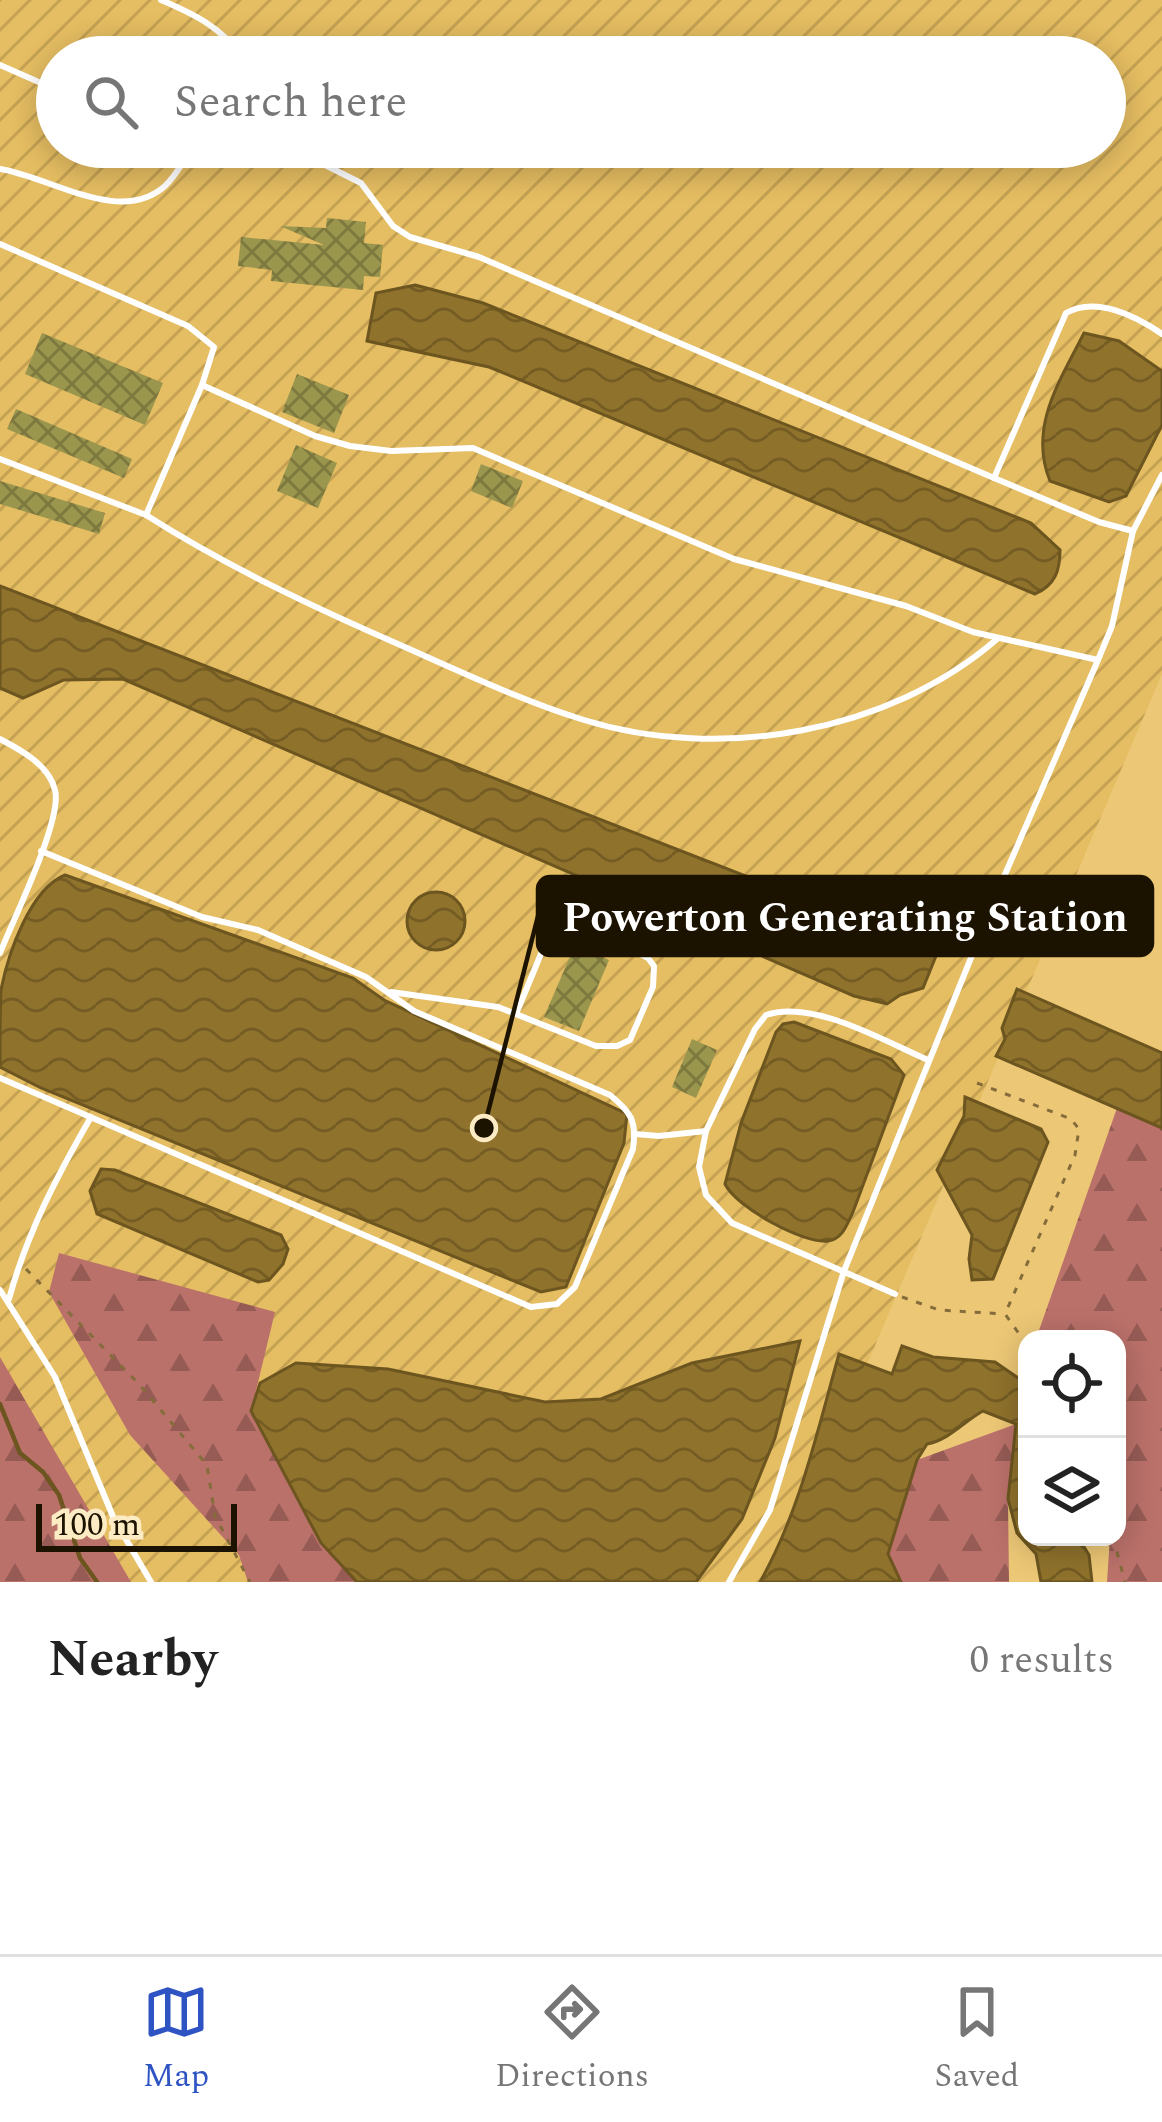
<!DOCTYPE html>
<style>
:root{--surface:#fff;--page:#f2f2f2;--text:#222;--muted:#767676;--line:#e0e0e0;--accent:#2e54c4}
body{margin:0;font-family:Spectral,serif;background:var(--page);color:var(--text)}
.controls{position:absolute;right:36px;bottom:36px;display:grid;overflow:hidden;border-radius:24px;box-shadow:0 6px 30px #0003}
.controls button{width:108px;height:108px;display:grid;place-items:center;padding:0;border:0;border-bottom:3px solid var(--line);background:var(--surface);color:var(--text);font:60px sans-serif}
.scale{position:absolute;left:36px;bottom:30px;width:201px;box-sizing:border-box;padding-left:12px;border:6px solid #1c1200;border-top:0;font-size:33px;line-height:42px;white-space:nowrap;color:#1c1200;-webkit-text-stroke:9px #fdebc4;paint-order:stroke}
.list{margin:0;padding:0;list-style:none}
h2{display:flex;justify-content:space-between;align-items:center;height:156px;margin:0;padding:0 48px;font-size:51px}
h2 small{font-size:39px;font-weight:400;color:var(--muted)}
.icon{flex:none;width:66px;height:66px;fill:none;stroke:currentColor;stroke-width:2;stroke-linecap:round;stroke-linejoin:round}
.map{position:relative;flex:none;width:1162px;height:1582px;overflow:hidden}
.search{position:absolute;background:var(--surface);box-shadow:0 6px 30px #0003;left:36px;right:36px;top:36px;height:132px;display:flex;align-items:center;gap:30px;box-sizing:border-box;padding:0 42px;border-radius:66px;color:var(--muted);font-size:45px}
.sheet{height:372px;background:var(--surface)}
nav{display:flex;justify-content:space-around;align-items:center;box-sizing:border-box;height:168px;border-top:3px solid var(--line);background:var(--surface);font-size:33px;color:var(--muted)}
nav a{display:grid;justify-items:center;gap:6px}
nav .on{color:var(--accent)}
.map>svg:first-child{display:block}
.industrial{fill:url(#industrial-furrows);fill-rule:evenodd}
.forest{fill:url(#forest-firs)}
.water{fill:url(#water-waves);stroke:#6c551f;stroke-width:3}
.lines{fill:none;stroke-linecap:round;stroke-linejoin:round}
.stream{stroke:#6c551f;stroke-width:4.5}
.building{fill:url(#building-cross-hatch)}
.path{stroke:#846c3b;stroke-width:3;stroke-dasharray:6 9;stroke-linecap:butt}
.service{stroke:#fff;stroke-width:6}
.leader{fill:none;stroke:#1c1200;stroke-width:4.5}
.callout-dot{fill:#1c1200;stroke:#fdebc4;stroke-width:4.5}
.callout{fill:#1c1200;stroke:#1c1200;stroke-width:4.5}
.callout-label{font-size:42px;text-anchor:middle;font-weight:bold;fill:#fff}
</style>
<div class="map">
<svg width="1162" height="1582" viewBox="0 0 1162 1582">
<defs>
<pattern id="industrial-furrows" width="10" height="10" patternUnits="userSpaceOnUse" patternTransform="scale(3)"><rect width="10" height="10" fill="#e5bd62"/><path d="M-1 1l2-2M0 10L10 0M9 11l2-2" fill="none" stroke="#c4a153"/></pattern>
<pattern id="forest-firs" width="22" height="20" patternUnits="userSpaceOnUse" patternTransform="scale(3)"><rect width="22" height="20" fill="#ba716a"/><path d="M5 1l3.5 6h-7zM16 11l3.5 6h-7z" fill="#965b55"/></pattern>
<pattern id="water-waves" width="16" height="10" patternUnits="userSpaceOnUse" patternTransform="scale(3)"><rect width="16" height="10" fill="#8f722c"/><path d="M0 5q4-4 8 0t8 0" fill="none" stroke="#745c23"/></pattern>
<pattern id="building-cross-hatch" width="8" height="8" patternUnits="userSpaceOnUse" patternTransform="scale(3)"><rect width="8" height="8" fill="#9a964e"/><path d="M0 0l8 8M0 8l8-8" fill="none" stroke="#7d793e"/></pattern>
</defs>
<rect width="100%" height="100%" fill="#ecc776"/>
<!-- industrial -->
<path class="industrial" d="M 0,0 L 1162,0 L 1162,674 L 774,1582 L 0,1582 ZM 57,57 L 1105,57 L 1105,147 L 57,147 Z"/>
<!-- forest -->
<g class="forest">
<polygon points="1117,1108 1162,1128 1162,1582 1107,1582 1110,1537 1117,1537 1117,1339 1036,1339"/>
<polygon points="59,1253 275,1312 251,1411 321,1543 357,1582 248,1582 239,1555 130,1435 49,1292"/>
<polygon points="0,1357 131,1582 0,1582"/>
<polygon points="1016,1424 1008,1499 1009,1582 901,1582 888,1554 917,1460"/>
</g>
<!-- water -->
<g class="water">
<path d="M 415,285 L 483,303 L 1031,523 L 1060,550 C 1060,571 1055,585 1035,594 L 489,367 L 367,341 L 376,293 Z"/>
<path d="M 1084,333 L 1119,341 L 1162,371 L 1162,425 L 1126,496 L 1109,502 L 1050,481 C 1028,427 1060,381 1084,333 Z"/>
<polygon points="0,586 892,933 895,942 936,956 923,988 900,995 887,1004 854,996 123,679 64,680 23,698 0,688"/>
<path d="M 65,875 L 353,978 L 384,1000 L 627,1114 L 624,1143 L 566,1287 L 541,1292 L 41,1088 L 0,1067 C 0,1043 0,1013 1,990 C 8,954 30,889 65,875 Z"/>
<circle cx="436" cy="921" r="29"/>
<polygon points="1017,989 1162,1053 1162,1128 996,1056 1005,1039 1002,1028"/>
<path d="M 794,1022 L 891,1059 L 904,1075 L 853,1212 C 847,1224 843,1239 828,1241 C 803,1244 736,1207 725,1184 L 741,1123 L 776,1032 L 783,1024 Z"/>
<polygon points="965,1097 1041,1129 1048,1142 993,1279 972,1280 969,1259 972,1235 937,1170 964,1116"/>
<polygon points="101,1169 115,1170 281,1235 288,1249 283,1264 269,1280 258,1282 97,1214 90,1191"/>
<polygon points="800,1341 775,1438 742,1519 696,1582 357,1582 321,1543 251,1411 260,1383 296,1363 388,1369 545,1402 601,1399 692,1363"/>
<path d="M 902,1346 L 933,1357 L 995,1362 L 1027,1384 L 1027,1537 L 1078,1537 L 1089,1555 L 1092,1582 L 1041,1582 L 1036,1554 L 1017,1533 L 1008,1499 L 1016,1424 L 983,1411 C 963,1422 949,1440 927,1444 L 917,1460 L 888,1554 L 901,1582 L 760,1582 C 800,1511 817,1432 839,1354 L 892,1374 Z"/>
</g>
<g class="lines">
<!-- stream -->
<polyline class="stream" points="0,1404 20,1453 43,1472 59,1495 80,1558 97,1582"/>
</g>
<!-- building -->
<g class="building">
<polygon points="327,218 366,222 364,243 383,245 380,277 364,276 363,290 271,281 272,270 238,266 241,237 324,245 280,226 326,228"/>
<polygon points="42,333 163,383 145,425 25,374"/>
<polygon points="297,374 349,395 334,433 282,412"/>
<polygon points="16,409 132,459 124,478 7,429"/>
<polygon points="296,445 337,463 318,508 277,491"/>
<polygon points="481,464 523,481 512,508 471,491"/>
<polygon points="0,481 105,513 99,534 0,504"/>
<polygon points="575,945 609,960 579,1031 544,1017"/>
<polygon points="692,1039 717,1050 696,1098 672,1087"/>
</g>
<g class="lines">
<!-- path -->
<g class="path">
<polyline points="977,1083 1071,1119 1079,1129 1075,1155 1005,1314 1027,1345"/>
<polyline points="26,1269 138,1383 207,1465 215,1516 250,1582"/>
<polyline points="902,1297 939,1310 1004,1314"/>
<polyline points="1113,1537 1125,1582"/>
</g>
<!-- service -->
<g class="service">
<path d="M 161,0 C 194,14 221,27 242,57"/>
<polyline points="0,65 57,90"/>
<polyline points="289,147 361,183 393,226 410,237 479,257 994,478 1099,522 1133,531"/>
<path d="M 0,169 C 51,177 120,226 165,186 C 176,176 184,160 193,147"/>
<polyline points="0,244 188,326 214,347 202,385 315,436 350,446 391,451 473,448 734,559 906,606 973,632 1098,660"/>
<polyline points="0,459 146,515 202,385"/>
<path d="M 994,478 L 1066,313 C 1096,296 1136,316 1162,334"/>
<path d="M 146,515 C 226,566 311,606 398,644 C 459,671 520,700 584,720 C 720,762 889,733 997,639"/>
<path d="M 0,739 C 21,750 49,765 55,790 C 63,819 13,920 0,953"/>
<polyline points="391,992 498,1007 596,1046 617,1046 630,1040 653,987 654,966 648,958 622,944 588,931 553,925 516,1014"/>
<path d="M 0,1078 L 531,1307 L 557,1304 L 575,1287 L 633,1149 C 637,1121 631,1112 610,1095 L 414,1011 L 366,977 L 258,930 L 202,917 L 41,851"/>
<polyline points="635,1134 659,1136 706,1131"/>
<polyline points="0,1290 55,1377 114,1519 151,1582"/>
<path d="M 895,1294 L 732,1223 L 706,1195 L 699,1167 L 706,1131 L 755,1029 L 766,1015 C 813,999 884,1041 928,1060"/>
<path d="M 9,1299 C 27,1233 57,1176 91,1117"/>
<polyline points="729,1582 770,1510 844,1271 1003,879 1098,660 1112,626 1133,531 1162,475"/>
</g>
</g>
<!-- callouts -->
<path class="leader" d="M484 1128L538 916"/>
<circle class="callout-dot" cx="484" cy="1128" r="12"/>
<rect class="callout" x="538" y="877" width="614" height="78" rx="12"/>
<g class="callout-label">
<text x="845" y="931">Powerton Generating Station</text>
</g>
</svg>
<div class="controls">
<button><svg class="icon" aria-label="locate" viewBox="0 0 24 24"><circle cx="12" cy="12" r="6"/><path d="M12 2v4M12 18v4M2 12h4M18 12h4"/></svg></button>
<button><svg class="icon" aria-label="layers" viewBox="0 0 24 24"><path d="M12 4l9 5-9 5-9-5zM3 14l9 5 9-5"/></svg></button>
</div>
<div class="scale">100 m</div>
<div class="search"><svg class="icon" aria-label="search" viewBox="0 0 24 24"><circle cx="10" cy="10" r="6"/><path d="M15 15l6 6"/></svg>Search here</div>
</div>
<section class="sheet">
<h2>Nearby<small>0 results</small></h2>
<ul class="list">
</ul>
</section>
<nav>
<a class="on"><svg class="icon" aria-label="map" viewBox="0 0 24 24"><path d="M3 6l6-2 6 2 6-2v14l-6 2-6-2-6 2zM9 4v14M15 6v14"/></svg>Map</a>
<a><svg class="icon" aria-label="directions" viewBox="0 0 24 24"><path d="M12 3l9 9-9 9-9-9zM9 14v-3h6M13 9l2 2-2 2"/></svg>Directions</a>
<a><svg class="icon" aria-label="saved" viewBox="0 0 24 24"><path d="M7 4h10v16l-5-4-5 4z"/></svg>Saved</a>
</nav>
